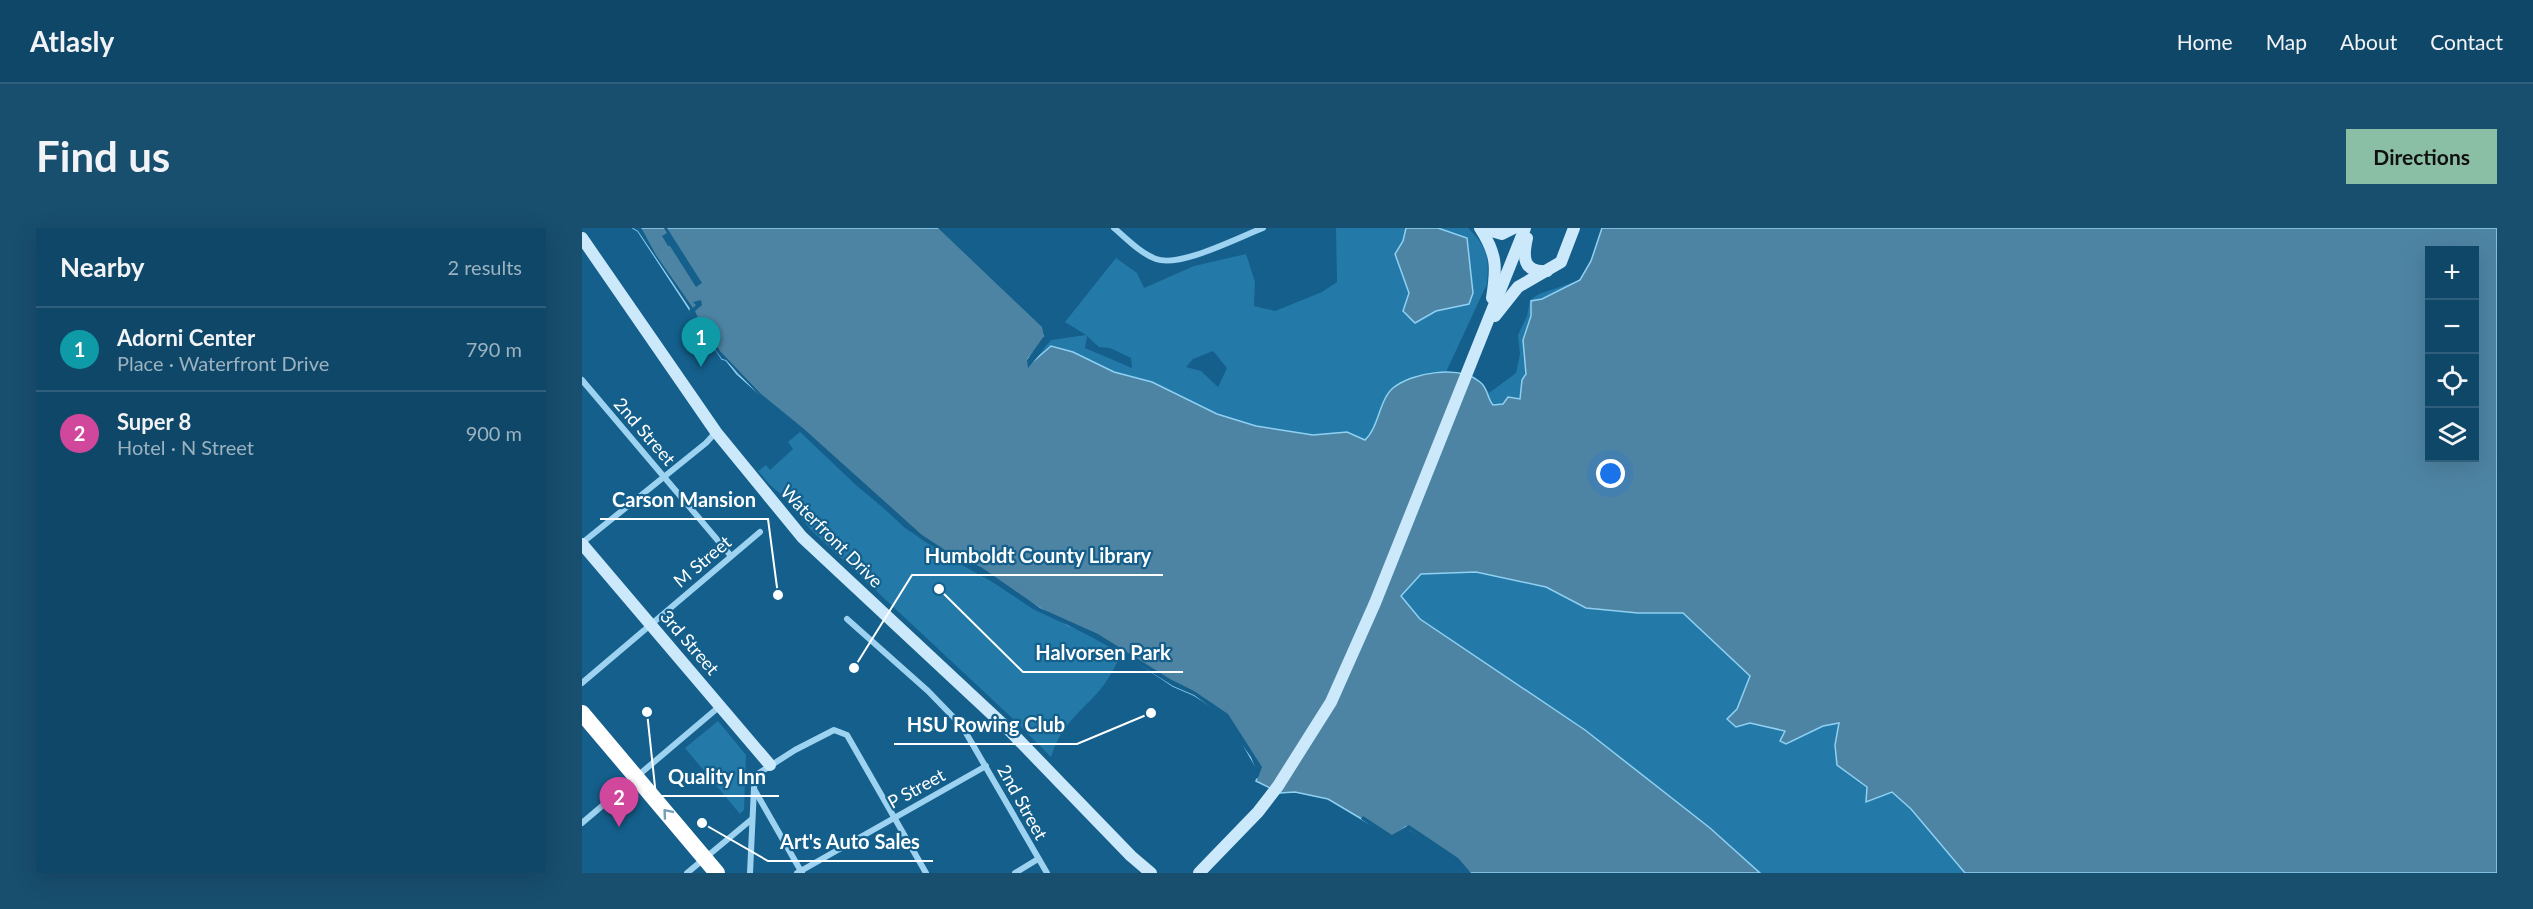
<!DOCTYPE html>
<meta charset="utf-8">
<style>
:root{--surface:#0f4768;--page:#184e6e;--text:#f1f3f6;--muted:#9bb2c0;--line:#2f5f7c;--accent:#8abfa5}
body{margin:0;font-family:Lato,sans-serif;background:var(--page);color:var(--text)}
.controls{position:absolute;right:18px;top:18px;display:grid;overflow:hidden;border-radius:0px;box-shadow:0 6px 24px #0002}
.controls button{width:54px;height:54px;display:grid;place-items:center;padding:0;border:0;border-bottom:2px solid var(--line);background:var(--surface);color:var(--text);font:30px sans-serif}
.you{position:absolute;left:1029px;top:246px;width:21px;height:21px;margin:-15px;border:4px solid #fff;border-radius:50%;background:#1a73e8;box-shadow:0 0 0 9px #1a73e833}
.badge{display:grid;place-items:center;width:39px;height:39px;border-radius:50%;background:var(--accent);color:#fff;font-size:20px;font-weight:700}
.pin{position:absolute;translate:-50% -50px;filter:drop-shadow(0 2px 3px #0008)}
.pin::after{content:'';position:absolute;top:32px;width:21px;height:18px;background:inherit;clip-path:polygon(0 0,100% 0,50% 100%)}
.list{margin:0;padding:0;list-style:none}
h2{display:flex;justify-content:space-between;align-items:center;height:78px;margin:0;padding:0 24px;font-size:26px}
h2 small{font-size:20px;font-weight:400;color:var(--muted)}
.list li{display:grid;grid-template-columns:39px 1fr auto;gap:18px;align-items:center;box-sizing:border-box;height:84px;padding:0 24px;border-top:2px solid var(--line)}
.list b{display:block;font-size:22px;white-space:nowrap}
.list p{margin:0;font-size:20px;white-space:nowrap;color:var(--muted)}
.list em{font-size:20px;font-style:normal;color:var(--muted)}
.icon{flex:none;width:33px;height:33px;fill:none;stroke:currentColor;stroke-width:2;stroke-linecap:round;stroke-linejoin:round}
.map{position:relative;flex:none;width:1915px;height:645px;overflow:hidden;border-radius:0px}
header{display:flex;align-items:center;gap:36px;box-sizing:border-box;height:84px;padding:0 30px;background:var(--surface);border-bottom:2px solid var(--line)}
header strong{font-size:28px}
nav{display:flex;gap:33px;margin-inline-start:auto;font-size:21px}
.intro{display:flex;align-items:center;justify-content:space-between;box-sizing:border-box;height:144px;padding:0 36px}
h1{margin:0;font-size:42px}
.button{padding:15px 27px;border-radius:0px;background:var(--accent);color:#111;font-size:21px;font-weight:700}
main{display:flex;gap:36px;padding:0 36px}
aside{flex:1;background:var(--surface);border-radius:0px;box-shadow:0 6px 24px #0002}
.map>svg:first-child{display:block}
.green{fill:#2379a8;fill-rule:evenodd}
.water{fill:#4e84a3;stroke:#8fd0f3;stroke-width:1.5;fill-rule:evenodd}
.pier{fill:#145f8b}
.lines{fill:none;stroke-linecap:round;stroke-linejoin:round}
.street{stroke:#9dd2f0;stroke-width:6}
.secondary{stroke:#cbe9fb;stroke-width:12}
.highway{stroke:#fff;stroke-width:16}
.oneway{stroke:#729fb9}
.labels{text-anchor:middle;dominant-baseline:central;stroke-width:4.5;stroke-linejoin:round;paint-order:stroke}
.street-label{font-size:18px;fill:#fff;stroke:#145f8b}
.leader{fill:none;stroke:#fff;stroke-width:2}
.callout-dot{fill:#fff;stroke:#145f8b;stroke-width:2}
.callout-label{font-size:20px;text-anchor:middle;font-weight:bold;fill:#fff;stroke:#145f8b;stroke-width:4.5;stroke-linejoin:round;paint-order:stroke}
</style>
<header>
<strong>Atlasly</strong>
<nav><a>Home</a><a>Map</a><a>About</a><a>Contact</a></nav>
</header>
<div class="intro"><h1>Find us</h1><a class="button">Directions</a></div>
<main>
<aside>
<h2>Nearby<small>2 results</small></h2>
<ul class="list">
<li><span class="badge" style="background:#0f9aa8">1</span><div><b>Adorni Center</b><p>Place · Waterfront Drive</p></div><em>790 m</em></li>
<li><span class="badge" style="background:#d1479c">2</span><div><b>Super 8</b><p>Hotel · N Street</p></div><em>900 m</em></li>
</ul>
</aside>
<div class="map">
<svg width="1915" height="645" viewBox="0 0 1915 645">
<rect width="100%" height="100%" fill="#145f8b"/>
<!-- green -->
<g class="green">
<path d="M 754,0 L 886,0 C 906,20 907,28 905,56 L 864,144 C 881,144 898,150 907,165 L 934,145 L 938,126 L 936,107 L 945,88 L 948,72 L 957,66 L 998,52 L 1009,33 L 1020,0 L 1915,645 L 1165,645 L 812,385 L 790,240 L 448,136 L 469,112 L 504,107 L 483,94 L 534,30 L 555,45 L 562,60 L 612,38 L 664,26 L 673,54 L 672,78 L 693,83 L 740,64 L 755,54 ZM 505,108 L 517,119 L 528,120 L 549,130 L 550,140 L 503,120 ZM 631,123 L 645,140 L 636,159 L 619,143 L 604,139 L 611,131 Z"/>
<path d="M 219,203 L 323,300 L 380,337 L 540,426 C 533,438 527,451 518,462 C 496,487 480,495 469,529 L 429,489 L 228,301 L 208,274 L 188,257 L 176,243 L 184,237 L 188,242 L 211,221 L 206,214 Z"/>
<polygon points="136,493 164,527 162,582 158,586 103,520"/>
</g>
<!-- water -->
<g class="water">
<path d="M 51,0 L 361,0 L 464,101 L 461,114 L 446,131 L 448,136 L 469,118 L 491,124 L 532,144 L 570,154 L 635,186 L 674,198 L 731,207 L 765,204 L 783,212 C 797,199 797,172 811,160 C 830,144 878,137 898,154 C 906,160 905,170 911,177 L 921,176 L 926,169 L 938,171 L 940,152 L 944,146 L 941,112 L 949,88 L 949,73 L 960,71 L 998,52 L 1009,33 L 1020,0 L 1915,0 L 1915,645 L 1383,645 L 1329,581 L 1310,564 L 1284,574 L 1285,559 L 1255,537 L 1253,517 L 1257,495 L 1241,498 L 1204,516 L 1198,513 L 1203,503 L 1168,495 L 1154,499 L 1145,491 L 1155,481 L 1168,448 L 1101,385 L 1056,385 L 1004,380 L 964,359 L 894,344 L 839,346 L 819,368 L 838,391 L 1003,502 L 1128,600 L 1178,645 L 886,645 L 875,631 L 824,599 L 810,609 L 746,571 L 713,564 L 698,565 L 674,553 L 677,544 L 650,497 L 640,485 L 612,467 L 591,458 L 516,408 L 486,397 L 339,310 L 155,146 L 144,132 L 140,131 L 56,3 ZM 1848,22 L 1892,22 L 1892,230 L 1848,230 Z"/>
<polygon points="824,0 856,0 885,10 891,65 887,76 854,83 833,95 821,83 827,65 813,26 821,13"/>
</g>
<!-- pier -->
<g class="pier">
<polygon points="51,0 59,0 61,3 74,27 111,80 114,77 111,74 119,72 120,77 113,83 116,90 138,123 178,165 222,201 340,307 363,322 399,339 458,380 516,406 588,451 612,463 646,486 680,539 676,550 673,551 674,542 669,529 638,486 612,467 591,458 521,414 451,381 403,349 340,312 275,258 216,202 175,169 177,167 144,132 140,131 132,120 132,116 107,84 108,80 56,3"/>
<polygon points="82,0 85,0 120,55 114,59 88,18 86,18 80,8 85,5"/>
<polygon points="356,0 366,0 466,100 464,115 449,132 464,119 446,140 445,132 462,108 460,99"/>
<polygon points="781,588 810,607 827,597 876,630 889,645 883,645 873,633 827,602 809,612 779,591"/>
</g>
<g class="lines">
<!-- street -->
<g class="street">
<path d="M 532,0 C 545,11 558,25 574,31 C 598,40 657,9 681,0"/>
<polyline points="0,152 149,328"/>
<polyline points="0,315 124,215 134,204"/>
<polyline points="265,391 346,463 380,498 465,645"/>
<polyline points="0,455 178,304"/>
<polyline points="172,561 220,645"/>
<polyline points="0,595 138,478"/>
<polyline points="105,645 170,591"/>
<polyline points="168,645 172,560 174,547 213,522 252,502 265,507 344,645"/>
<polyline points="215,645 404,538"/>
<polyline points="433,645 456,631"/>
</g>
<!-- secondary -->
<g class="secondary">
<path d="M 898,0 C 915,26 915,39 910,70"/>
<polyline points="899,0 920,6 932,0"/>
<polyline points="0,10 134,204 220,309 428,503 549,628 569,645"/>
<path d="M 945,10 C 941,28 940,45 965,43"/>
<polyline points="913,88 936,59 979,34 992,0"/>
<polyline points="0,316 188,537"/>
<polyline points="617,645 676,584 696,558 749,474 793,375 943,0"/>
</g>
<!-- highway -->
<polyline class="highway" points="0,485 135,645"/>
</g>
<!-- one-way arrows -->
<defs><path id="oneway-chevron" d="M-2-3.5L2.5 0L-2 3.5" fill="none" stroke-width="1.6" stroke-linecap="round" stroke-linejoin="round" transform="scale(1.5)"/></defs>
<use class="oneway" href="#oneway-chevron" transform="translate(85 585) rotate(-130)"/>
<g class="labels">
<!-- street labels -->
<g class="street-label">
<text transform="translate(63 203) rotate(49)">2nd Street</text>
<text transform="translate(250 308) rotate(45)">Waterfront Drive</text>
<text transform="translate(120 333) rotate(-40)">M Street</text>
<text transform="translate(108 414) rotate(49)">3rd Street</text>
<text transform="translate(334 560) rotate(-29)">P Street</text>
<text transform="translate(441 574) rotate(61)">2nd Street</text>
</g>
</g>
<!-- callouts -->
<path class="leader" d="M196 367L186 291H18M272 440L330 347H581M357 361L441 444H601M569 485L495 516H312M65 484L74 568H197M120 595L186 633H351"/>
<g class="callout-dot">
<circle cx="196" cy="367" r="6"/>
<circle cx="272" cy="440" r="6"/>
<circle cx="357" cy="361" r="6"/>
<circle cx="569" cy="485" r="6"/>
<circle cx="65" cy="484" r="6"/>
<circle cx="120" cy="595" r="6"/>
</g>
<g class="callout-label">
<text x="102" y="279">Carson Mansion</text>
<text x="456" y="335">Humboldt County Library</text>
<text x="521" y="432">Halvorsen Park</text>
<text x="404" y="504">HSU Rowing Club</text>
<text x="135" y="556">Quality Inn</text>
<text x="268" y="621">Art's Auto Sales</text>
</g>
</svg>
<div class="controls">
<button>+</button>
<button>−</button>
<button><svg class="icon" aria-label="locate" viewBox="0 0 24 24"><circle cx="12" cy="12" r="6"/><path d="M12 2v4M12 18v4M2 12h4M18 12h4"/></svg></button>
<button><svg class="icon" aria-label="layers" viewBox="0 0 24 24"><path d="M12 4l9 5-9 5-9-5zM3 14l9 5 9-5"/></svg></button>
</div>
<div class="you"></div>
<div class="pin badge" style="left:119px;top:139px;background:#0f9aa8">1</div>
<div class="pin badge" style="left:37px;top:599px;background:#d1479c">2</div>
</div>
</main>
